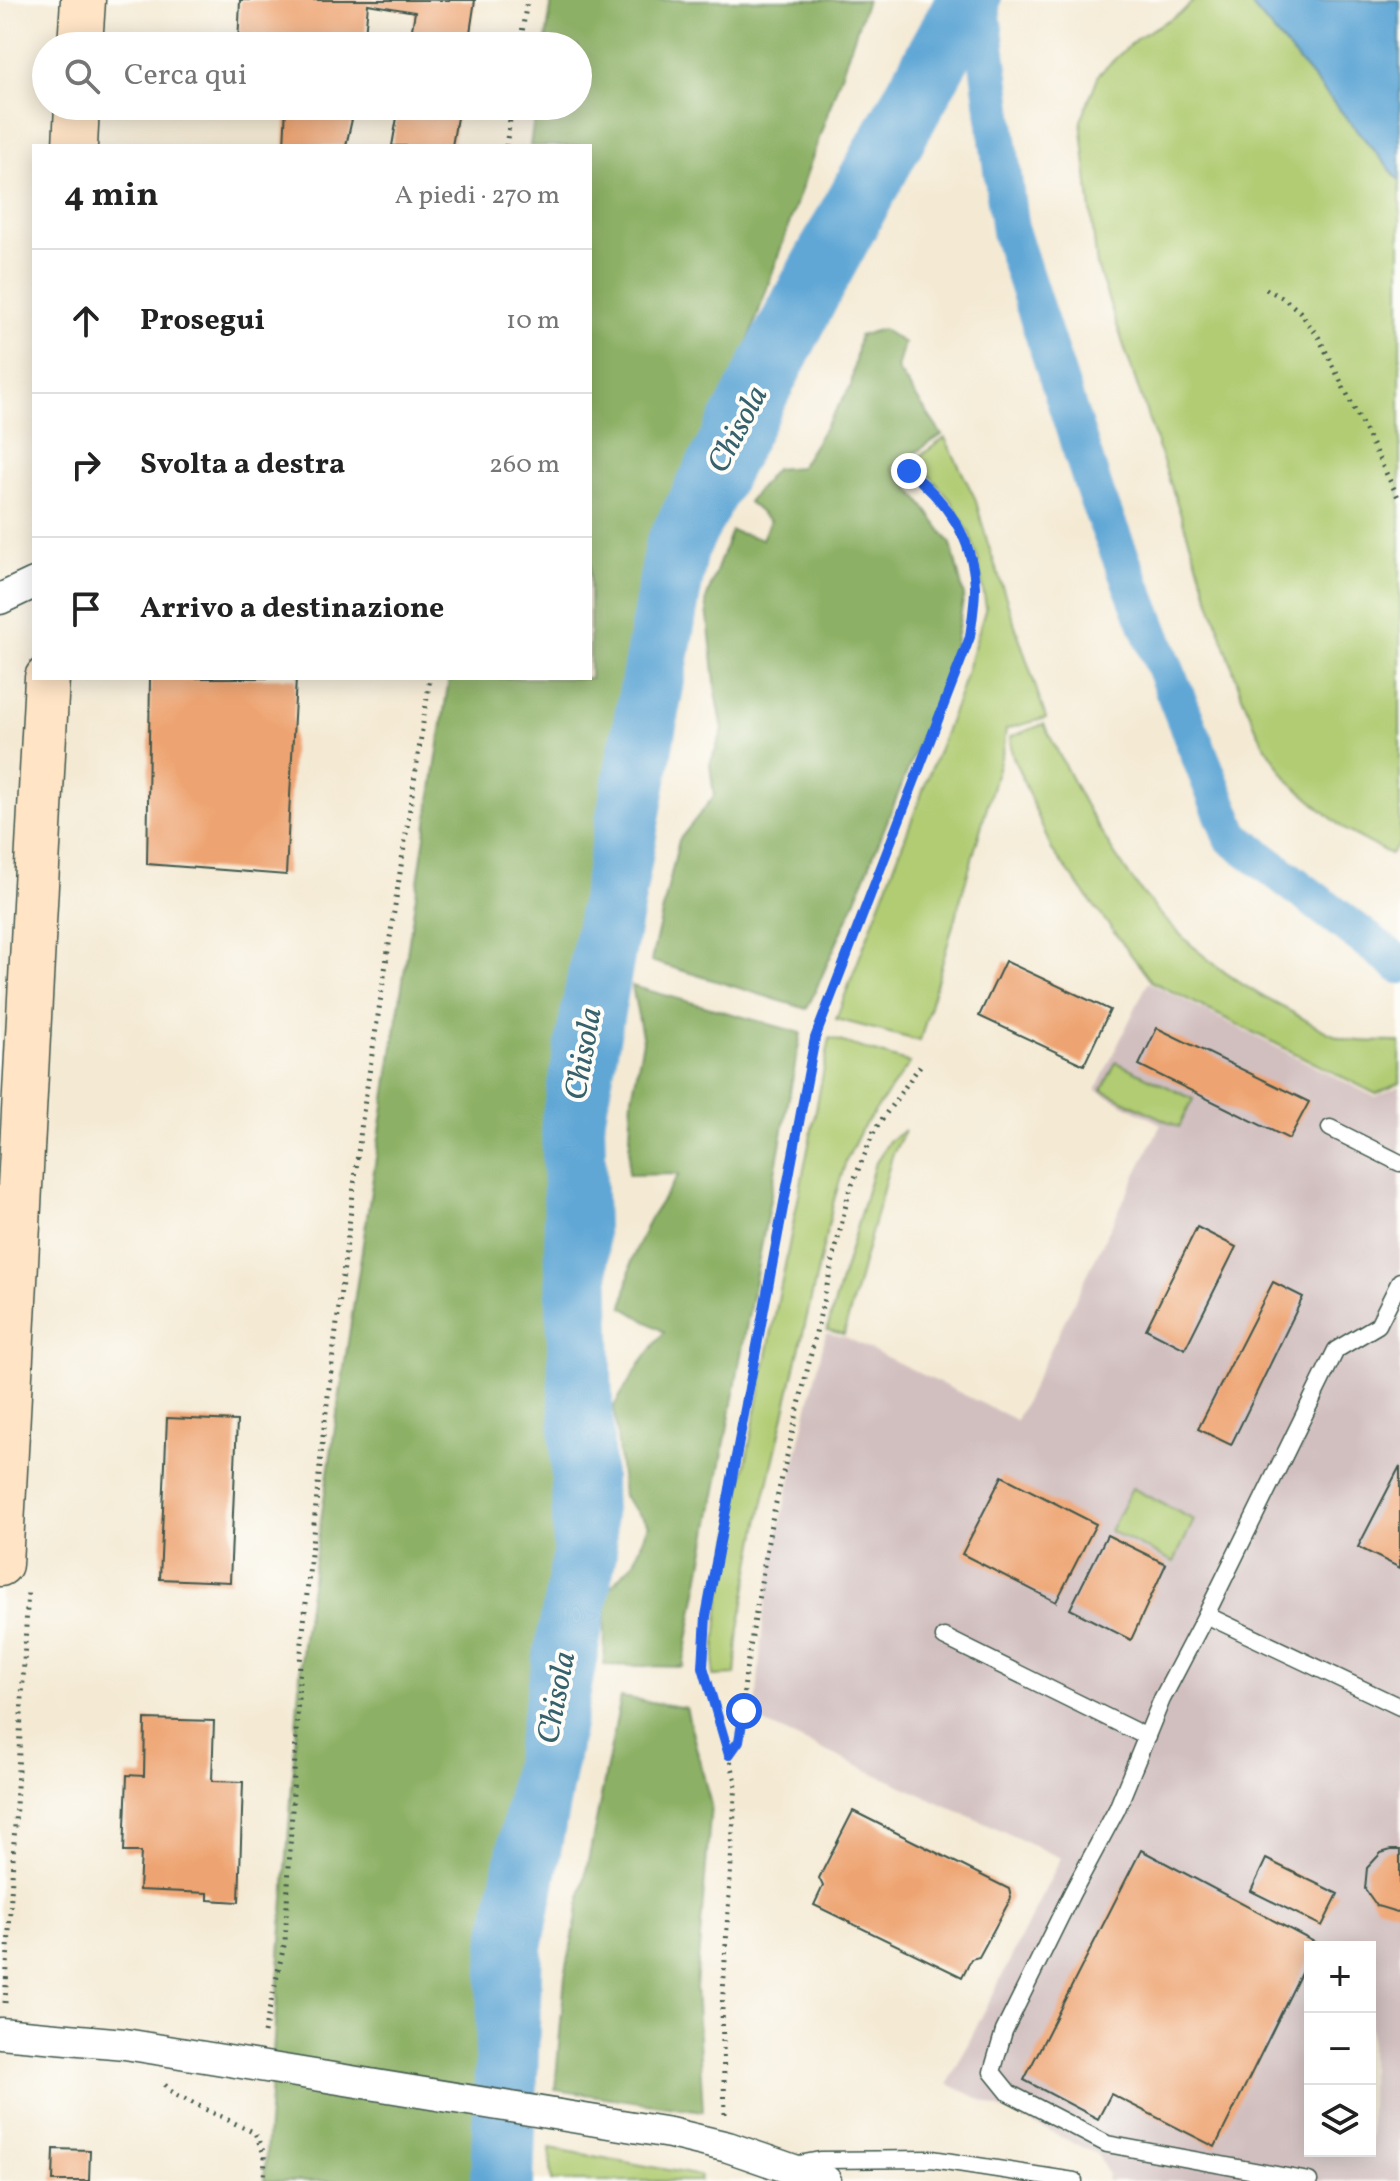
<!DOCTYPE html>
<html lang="it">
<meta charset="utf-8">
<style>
:root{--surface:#fff;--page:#f2f2f2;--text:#222;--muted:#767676;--line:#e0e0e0}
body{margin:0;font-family:Vollkorn,serif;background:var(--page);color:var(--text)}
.controls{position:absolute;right:24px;bottom:24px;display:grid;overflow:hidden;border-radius:0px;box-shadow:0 4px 20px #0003}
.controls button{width:72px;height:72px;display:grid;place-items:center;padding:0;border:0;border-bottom:2px solid var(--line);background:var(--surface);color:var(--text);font:40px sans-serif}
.stop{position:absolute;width:24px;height:24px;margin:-18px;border:6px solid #2563eb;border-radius:50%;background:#fff}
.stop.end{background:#2563eb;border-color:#fff;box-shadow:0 2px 8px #0008}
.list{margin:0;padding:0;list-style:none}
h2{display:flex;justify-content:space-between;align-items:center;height:104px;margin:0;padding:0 32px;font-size:34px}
h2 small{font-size:26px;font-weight:400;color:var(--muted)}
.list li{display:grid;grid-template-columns:52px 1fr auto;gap:24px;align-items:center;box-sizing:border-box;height:144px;padding:0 32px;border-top:2px solid var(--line)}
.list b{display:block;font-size:30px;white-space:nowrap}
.list em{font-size:26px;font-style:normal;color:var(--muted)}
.icon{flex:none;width:44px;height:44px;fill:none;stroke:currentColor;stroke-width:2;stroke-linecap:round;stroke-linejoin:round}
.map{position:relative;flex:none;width:1400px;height:2181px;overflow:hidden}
.search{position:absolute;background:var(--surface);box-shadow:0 4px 20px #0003;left:32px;top:32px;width:560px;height:88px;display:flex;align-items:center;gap:20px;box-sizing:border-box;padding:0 28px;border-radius:44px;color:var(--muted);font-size:30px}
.panel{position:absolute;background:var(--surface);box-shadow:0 4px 20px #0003;left:32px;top:144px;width:560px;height:536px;border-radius:0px}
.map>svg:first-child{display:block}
.industrial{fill:#d1bfbf;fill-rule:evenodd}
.green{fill:#b1cc73;stroke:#688454;stroke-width:2}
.forest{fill:#8cb065;stroke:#56764c;stroke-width:2}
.water{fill:#60a7d6;stroke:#407285;stroke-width:2}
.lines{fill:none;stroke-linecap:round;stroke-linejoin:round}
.canal{stroke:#60a7d6;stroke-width:38}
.river{stroke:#60a7d6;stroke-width:64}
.building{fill:#eea472}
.lane-casing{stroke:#3f574c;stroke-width:19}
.street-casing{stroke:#3f574c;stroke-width:33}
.secondary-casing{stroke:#3f574c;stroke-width:47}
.path{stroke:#3f574c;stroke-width:5;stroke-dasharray:2 6;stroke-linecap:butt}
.lane{stroke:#fff;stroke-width:16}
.street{stroke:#fff;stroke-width:30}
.secondary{stroke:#ffe4c6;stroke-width:44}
.route{stroke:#2563eb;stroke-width:10}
.labels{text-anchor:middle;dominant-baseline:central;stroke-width:8;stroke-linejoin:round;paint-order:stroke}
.water-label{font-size:32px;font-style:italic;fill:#36626d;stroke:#fdfcf7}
</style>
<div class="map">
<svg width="1400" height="2181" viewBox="0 0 1400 2181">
<rect width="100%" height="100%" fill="#fdfcf7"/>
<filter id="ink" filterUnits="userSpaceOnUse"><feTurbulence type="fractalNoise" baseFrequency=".0125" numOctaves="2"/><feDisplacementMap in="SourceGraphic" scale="16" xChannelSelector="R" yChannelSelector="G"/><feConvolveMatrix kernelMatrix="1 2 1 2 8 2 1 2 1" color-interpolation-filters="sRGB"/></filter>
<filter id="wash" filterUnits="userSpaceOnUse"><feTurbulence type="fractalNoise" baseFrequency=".006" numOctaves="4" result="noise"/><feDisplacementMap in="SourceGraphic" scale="32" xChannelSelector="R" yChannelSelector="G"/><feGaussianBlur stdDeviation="1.8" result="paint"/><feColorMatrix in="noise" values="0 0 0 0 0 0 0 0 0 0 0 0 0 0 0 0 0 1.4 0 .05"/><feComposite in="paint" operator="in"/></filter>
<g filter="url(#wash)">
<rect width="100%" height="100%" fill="#f4ead4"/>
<!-- industrial -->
<path class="industrial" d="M 1148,982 L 1375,1097 L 1400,1086 L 1400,2181 L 1107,2181 L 1108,2174 L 1097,2154 L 948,2084 L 1061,1858 L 755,1719 L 764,1611 L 781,1519 L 826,1333 L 845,1337 L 1016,1420 L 1161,1124 L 1096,1090 ZM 1310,1947 L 1370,1947 L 1370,2151 L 1310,2151 Z"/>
<!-- green -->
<g class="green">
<polygon points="1194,0 1247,0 1400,181 1400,843 1390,854 1345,830 1289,781 1262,741 1242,696 1097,266 1081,121 1099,74 1137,38 1182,12"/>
<polygon points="945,438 975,498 988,544 1046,718 1006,729 1004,747 920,1041 836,1019 960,693 986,607 978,560 970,534 952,502 916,459"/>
<path d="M 1044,724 C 1104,847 1157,945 1286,1009 C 1304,1018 1325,1034 1345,1039 C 1362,1043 1383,1041 1400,1042 L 1400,1083 L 1376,1094 L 1151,981 L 1052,850 L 1012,754 L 1010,737 Z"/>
<polygon points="830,1038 910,1063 861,1130 846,1161 834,1200 758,1527 739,1629 735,1675 713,1676 721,1588"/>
<polygon points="1116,1062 1193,1099 1179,1127 1102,1090"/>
<polygon points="905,1130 892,1156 844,1334 827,1330 874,1166 889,1141"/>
<polygon points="1132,1488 1194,1520 1174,1562 1110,1531"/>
<polygon points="550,2148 701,2176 700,2181 552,2181"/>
</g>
<!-- forest -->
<g class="forest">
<polygon points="552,0 867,0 677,547 573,1121 585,1552 511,1946 502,2181 264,2181 302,1644 449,678 590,678 590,146 530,146 536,106 578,106 578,46 545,46"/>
<polygon points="882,329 904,343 897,369 942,435 892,468 917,497 951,544 964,596 952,660 851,911 807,1009 651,961 679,840 714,796 710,764 723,730 716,691 706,599 731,531 762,539 770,521 748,502 775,469 800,467 851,386 859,336"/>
<polygon points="632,986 801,1033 683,1667 604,1665 606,1592 634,1562 649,1525 623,1496 614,1406 640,1364 664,1332 623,1307 632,1259 649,1220 679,1174 628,1175 632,1097 643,1041"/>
<polygon points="621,1697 686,1708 711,1805 696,1987 703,2111 555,2090 565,1976"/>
</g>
<!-- water -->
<polygon class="water" points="1247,0 1400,0 1400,181"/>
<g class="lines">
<!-- canal -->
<polyline class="canal" points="980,0 1010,231 1096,495 1232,837 1400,965"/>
<!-- river -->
<polyline class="river" points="502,2181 511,1946 585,1552 573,1121 677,547 814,282 969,0"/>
</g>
<g id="blocks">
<!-- building -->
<g class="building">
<polygon points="240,0 475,0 468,46 409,46 415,12 368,4 364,46 238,46"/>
<polygon points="286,106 355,106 346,146 284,146"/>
<polygon points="399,106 459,106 452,146 392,146"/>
<polygon points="150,678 296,678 286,875 147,864"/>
<polygon points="1005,961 1110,1010 1084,1065 979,1016"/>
<polygon points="1157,1028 1309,1102 1289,1139 1139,1065"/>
<polygon points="1197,1227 1236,1247 1185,1349 1146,1329"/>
<polygon points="1273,1282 1303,1297 1231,1445 1198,1429"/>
<polygon points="167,1418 237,1421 230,1582 160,1579"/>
<polygon points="1400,1466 1400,1568 1358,1547"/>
<polygon points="1002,1476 1096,1524 1056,1602 962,1554"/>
<polygon points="1107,1535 1166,1564 1131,1640 1070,1609"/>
<polygon points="145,1719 214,1721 212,1781 243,1782 239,1902 208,1900 208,1893 139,1890 141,1852 124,1852 127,1775 144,1776"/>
<polygon points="853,1811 1009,1889 1011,1898 979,1957 971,1959 962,1977 814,1905 823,1886 819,1878"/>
<polygon points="1141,1850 1316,1943 1314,1947 1310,1947 1310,1955 1215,2147 1111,2094 1098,2119 1024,2080"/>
<polygon points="1391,1850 1400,1850 1400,1911 1397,1912 1377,1906 1365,1889 1367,1868 1381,1853"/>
<polygon points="1266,1859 1338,1894 1322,1926 1251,1891"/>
<polygon points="54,2149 90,2150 89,2181 53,2181"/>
</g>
</g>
</g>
<g filter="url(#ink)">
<use href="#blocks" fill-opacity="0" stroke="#3f574c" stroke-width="2"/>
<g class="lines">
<defs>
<g id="lane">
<polyline points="1330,1128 1400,1163"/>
<polyline points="1206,1615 1336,1350 1378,1325 1400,1281"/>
<polyline points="944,1637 1147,1737"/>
<polyline points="794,2165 820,2160 932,2159 1074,2181"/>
<polyline points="1309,2181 1107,2144 1009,2093 992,2072 1004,2031 1072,1893 1117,1809 1162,1699 1206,1615 1400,1707"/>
</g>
<g id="street">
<polyline points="0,599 34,583"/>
<polyline points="0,2033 125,2044 670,2133 728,2147 826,2181"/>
</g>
<g id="secondary">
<polyline points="80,46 83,0"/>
<polyline points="75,146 77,106"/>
<polyline points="0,1564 47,678"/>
</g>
</defs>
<!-- lane casing -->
<use href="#lane" class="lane-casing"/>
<!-- street casing -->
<use href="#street" class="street-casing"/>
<!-- secondary casing -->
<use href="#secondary" class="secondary-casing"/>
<!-- path -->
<g class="path">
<polyline points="520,46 527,0"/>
<polyline points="506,146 512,106"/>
<polyline points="1266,289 1282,297 1300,312 1319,338 1400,501"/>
<polyline points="730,1754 739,1741 746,1671 771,1524 849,1192 875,1129 922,1063"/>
<polyline points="5,2003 28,1590"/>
<polyline points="264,2033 285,1941 300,1662 323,1436 363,1113 430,678"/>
<polyline points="165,2085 174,2094 255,2133 265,2156 264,2181"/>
<path d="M 725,2114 L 722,2009 L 736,1781 L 703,1667 L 706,1616 L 713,1569 L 815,1038 L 970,637 C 972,621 975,603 975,587 C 973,537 946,501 909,471"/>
</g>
<!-- lane -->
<use href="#lane" class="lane"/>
<!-- street -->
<use href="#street" class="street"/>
<!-- secondary -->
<use href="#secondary" class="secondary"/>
</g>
</g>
<g class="lines" filter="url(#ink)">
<!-- route -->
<path class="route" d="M 744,1711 L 739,1741 L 729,1755 L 703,1667 L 706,1616 L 815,1038 L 970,637 C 972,621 975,603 975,587 C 973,537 946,501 909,471"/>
</g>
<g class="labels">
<!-- water labels -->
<g class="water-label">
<text transform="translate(739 430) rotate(-62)">Chisola</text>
<text transform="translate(585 1054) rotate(-80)">Chisola</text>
<text transform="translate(558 1698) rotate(-79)">Chisola</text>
</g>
</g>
</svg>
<div class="controls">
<button>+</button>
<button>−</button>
<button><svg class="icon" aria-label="layers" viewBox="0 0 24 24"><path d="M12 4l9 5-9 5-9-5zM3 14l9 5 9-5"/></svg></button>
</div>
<div class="stop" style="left:744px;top:1711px"></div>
<div class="stop end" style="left:909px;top:471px"></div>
<div class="search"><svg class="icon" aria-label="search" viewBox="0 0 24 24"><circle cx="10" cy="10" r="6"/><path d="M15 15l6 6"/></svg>Cerca qui</div>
<section class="panel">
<h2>4 min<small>A piedi · 270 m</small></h2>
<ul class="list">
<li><svg class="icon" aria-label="ahead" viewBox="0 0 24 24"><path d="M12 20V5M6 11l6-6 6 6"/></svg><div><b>Prosegui</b></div><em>10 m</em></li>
<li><svg class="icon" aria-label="right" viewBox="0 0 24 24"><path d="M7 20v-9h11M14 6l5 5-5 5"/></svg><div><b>Svolta a destra</b></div><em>260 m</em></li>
<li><svg class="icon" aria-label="arrive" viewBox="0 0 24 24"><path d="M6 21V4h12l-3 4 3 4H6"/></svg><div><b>Arrivo a destinazione</b></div></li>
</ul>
</section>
</div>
